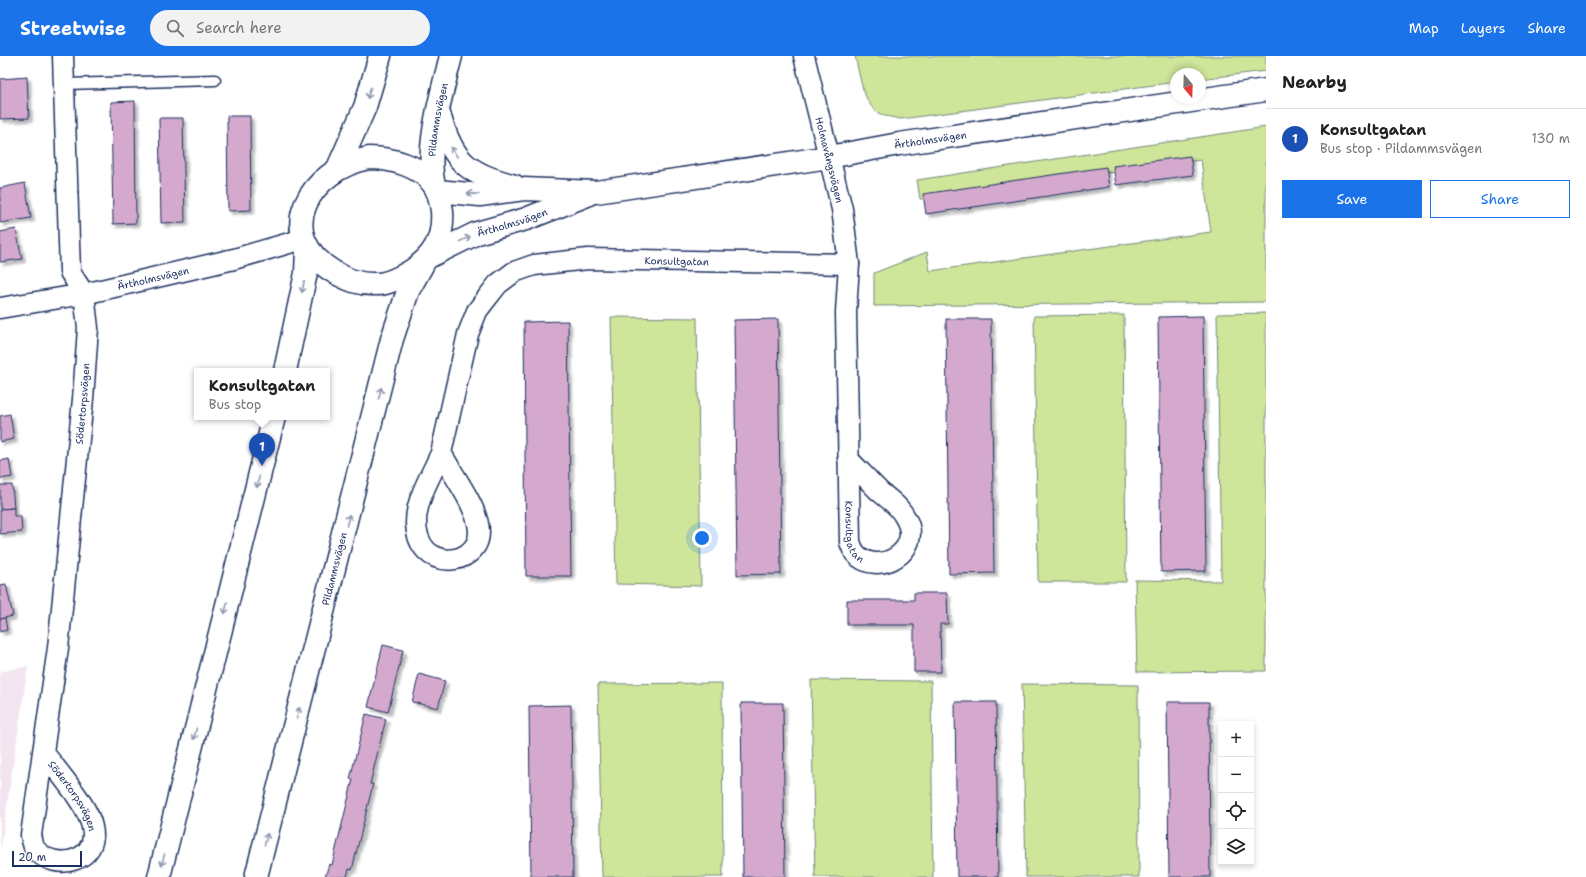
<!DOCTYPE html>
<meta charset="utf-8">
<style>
:root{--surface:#fff;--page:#f2f2f2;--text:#222;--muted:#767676;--line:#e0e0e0;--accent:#1a73e8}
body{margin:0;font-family:"Shantell Sans",sans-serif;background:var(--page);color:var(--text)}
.controls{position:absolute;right:12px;bottom:12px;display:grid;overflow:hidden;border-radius:0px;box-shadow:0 2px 6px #0003}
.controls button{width:36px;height:36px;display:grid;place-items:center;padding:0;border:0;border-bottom:1px solid var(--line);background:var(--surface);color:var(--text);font:20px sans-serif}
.compass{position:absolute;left:1170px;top:12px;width:36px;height:36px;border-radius:50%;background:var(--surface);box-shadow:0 2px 6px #0003;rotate:161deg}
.scale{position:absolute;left:12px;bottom:10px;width:70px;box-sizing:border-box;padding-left:4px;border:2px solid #1b2f5e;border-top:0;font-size:11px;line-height:14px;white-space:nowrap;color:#1b2f5e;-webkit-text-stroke:3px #fff;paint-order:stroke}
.you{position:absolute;left:702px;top:482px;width:14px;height:14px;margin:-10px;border:3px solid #fff;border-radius:50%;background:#1a73e8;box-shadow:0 0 0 6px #1a73e833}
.badge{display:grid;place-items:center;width:26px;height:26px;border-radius:50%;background:var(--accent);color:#fff;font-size:13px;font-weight:700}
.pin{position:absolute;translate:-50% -33px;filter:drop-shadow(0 1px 2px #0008)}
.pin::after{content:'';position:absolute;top:21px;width:14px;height:12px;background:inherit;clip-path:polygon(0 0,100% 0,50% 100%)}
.popup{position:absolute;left:194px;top:312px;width:136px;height:52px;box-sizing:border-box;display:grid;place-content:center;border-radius:0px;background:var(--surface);filter:drop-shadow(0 1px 3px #0005);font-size:13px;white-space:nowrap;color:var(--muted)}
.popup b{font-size:15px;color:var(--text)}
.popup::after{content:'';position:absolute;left:50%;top:100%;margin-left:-8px;border:8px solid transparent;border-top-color:var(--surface)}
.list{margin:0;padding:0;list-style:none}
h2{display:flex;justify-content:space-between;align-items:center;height:52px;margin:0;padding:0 16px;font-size:17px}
h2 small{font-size:13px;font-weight:400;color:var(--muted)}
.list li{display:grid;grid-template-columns:26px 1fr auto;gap:12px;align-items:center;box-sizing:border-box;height:60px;padding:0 16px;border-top:1px solid var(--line)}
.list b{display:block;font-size:15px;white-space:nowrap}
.list p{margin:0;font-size:13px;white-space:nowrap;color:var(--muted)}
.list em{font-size:13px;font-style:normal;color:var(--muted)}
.actions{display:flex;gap:8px;padding:12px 16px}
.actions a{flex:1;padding:9px 0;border:1px solid var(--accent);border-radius:0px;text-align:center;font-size:14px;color:var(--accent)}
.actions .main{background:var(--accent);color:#fff}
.icon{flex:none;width:22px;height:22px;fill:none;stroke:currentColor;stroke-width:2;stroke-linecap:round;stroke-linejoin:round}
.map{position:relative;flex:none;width:1266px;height:821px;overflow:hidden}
header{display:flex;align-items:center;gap:24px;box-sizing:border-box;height:56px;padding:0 20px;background:var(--accent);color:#fff}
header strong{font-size:19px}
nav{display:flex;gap:22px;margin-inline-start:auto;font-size:14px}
.search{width:280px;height:36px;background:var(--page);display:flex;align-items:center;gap:10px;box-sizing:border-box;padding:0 14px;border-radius:22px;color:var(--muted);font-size:15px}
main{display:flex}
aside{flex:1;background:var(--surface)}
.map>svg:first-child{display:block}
.built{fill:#f2e5f0}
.green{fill:#cee59a;stroke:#748a7c}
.building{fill:#d4a9cd;stroke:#1b2f5e;filter:url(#shadow)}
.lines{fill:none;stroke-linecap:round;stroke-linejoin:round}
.lane-casing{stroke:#1b2f5e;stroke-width:13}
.street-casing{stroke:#1b2f5e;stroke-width:23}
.secondary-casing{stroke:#1b2f5e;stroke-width:25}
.lane{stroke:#fff;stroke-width:10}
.street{stroke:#fff;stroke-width:20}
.secondary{stroke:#fff;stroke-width:22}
.oneway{stroke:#8d97ae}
.labels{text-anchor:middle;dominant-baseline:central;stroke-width:3.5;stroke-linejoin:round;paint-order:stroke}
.street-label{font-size:10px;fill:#1b2f5e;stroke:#fff}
</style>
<header>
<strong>Streetwise</strong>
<div class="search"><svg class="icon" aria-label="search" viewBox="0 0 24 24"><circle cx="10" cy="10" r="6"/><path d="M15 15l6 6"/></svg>Search here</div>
<nav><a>Map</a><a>Layers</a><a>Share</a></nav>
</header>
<main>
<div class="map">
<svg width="1266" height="821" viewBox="0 0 1266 821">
<defs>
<filter id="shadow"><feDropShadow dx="3.5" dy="3.5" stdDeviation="1" flood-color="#0004"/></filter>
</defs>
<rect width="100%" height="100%" fill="#fff"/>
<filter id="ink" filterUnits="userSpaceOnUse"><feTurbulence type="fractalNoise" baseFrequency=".025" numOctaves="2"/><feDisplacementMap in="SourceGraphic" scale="8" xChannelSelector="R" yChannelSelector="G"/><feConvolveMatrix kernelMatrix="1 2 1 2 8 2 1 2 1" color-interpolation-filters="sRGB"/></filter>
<g filter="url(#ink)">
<!-- built -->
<polygon class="built" points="28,610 1,789 0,791 0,616"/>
<!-- green -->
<g class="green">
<path d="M 855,0 L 1266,0 L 1266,15 L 1200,23 L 1200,18 L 1176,18 L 1176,26 L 901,63 C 896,62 890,61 885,60 C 863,54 860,19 855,0 Z"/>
<polygon points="1266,71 1266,246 874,250 874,217 927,196 930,215 1211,176 1201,104 920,143 917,124"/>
<polygon points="1266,257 1266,615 1137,616 1135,524 1221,525 1217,258"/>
<polygon points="1124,259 1126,526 1038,526 1034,260"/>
<polygon points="611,261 697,262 701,530 616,528"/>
<polygon points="811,624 931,625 933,821 815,821"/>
<polygon points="722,627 723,821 602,821 598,628"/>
<polygon points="1022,628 1138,629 1139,821 1026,821"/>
</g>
<!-- building -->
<g class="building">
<polygon points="27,21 29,62 0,63 0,23"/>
<polygon points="135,45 136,167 113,168 111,46"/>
<polygon points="227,60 250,60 251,154 228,155"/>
<polygon points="159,62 183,62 185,166 161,167"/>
<polygon points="1190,100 1193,119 1116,129 1113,110"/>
<polygon points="1106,111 1109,131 926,158 923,138"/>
<polygon points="25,127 31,162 0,167 0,132"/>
<polygon points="16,173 22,203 0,206 0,176"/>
<polygon points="1203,260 1206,515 1161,516 1158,261"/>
<polygon points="778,263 781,518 737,519 734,264"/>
<polygon points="946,263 991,263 994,517 949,518"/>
<polygon points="568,265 571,520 526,520 524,266"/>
<polygon points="10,358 14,383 0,386 0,360"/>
<polygon points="9,403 12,421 0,423 0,405"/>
<polygon points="0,429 12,429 14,452 0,453"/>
<polygon points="14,452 14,460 21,460 22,476 0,478 0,453"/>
<polygon points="6,528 13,560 0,563 0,529"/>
<polygon points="914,537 947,537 948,568 940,568 941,616 914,616 914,569 847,569 847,544 914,544"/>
<polygon points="5,562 7,574 0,576 0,563"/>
<polygon points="383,589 403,594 388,656 368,651"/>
<polygon points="419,618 445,625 438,652 412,646"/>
<polygon points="955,646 996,646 998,821 957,821"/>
<polygon points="1167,646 1209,646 1210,821 1169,821"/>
<polygon points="741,647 783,647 785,821 743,821"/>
<polygon points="571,649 573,821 531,821 529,650"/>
<polygon points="366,658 386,663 370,728 373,728 352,814 349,813 347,821 325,821 329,808 332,809 353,723 350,723"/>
</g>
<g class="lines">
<defs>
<polyline id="lane" points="64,28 215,24"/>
<g id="street">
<path id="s1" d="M 804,0 L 842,153 L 849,208 L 846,256 L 850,486 C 851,489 853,494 855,497 C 876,522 924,496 906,463 C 900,451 890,444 880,436 C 869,425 859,414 848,403"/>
<path id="s2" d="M 0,252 L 84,238 L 234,203 L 303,183"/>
<path id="s3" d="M 441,397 C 432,418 416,443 416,466 C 417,518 479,511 479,476 C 479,453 453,419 441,397 L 468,278 L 477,255 L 487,242 L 498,228 L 514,216 L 534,209 L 588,203 L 849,208"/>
<path id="s4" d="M 44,697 C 58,716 88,749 92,771 C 100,805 55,817 35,793 C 33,790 32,783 31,779 L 58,592 L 83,343 L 88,272 L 84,238 L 70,216 L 63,0"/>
</g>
<g id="secondary">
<path d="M 439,58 C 453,107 467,117 515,130"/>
<path d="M 369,102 C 391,102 421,110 434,129 C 439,136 441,147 442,155 C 444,184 433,202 408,217 C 398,222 388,228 377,228 C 360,229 348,224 334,216 C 270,178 310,113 369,102 Z"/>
<polyline points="338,112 365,51 380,0"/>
<path id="s5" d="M 434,129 C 425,93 442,36 451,0"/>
<path id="s6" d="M 437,135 L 480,139 L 524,133 L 596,136 L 829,101 L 899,88 L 1266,34"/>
<path id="s7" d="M 430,200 L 477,177 L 526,163 L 587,139"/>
<polyline points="285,315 306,217 307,192"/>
<polyline points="159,821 274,361"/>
<path id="s8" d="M 256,821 L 392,283 L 408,235 L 423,208"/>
</g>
</defs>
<!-- lane casing -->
<use href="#lane" class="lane-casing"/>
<!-- street casing -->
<use href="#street" class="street-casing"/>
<!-- secondary casing -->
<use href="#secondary" class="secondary-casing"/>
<!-- lane -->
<use href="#lane" class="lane"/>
<!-- street -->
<use href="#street" class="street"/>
<!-- secondary -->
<use href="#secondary" class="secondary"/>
</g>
<!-- one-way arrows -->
<defs><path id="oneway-shaft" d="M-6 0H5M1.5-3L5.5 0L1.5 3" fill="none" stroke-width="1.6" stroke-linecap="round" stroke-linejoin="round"/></defs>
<g class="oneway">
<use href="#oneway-shaft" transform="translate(369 37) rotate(106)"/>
<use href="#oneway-shaft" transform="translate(454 96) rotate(-124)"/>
<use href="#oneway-shaft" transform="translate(473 138) rotate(-176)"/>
<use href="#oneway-shaft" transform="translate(465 183) rotate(-25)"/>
<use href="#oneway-shaft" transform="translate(303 231) rotate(102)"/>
<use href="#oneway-shaft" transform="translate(380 337) rotate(-77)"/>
<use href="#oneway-shaft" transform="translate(258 426) rotate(104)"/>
<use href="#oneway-shaft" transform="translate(348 464) rotate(-76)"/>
<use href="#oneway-shaft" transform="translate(226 552) rotate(104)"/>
<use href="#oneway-shaft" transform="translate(298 657) rotate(-76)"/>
<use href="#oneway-shaft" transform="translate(195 678) rotate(104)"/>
<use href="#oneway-shaft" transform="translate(266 783) rotate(-76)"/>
<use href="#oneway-shaft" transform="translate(163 804) rotate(104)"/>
</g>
</g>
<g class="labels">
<!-- street labels -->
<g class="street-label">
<text stroke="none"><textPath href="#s5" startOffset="66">Pildammsvägen</textPath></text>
<text stroke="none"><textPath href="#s6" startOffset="498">Ärtholmsvägen</textPath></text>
<text stroke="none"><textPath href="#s1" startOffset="107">Holmavångsvägen</textPath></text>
<text stroke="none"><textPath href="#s7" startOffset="89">Ärtholmsvägen</textPath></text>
<text stroke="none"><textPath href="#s3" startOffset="629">Konsultgatan</textPath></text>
<text stroke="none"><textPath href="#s2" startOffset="156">Ärtholmsvägen</textPath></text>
<text stroke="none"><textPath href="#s4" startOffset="622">Södertorpsvägen</textPath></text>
<text stroke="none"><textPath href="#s1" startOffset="482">Konsultgatan</textPath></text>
<text stroke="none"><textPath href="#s8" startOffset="318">Pildammsvägen</textPath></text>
<text stroke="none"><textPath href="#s4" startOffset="52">Södertorpsvägen</textPath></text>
</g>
</g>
</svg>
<div class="controls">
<button>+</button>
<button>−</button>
<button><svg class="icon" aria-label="locate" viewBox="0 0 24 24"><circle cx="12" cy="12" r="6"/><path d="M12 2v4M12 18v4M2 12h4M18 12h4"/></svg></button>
<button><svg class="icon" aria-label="layers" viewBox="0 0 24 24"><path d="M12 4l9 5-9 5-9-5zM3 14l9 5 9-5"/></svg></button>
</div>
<svg class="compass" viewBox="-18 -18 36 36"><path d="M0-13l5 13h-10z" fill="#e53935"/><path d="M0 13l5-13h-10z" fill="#767676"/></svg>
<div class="scale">20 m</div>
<div class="you"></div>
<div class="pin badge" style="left:262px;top:410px;background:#1a4fb4">1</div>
<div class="popup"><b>Konsultgatan</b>Bus stop</div>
</div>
<aside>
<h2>Nearby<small></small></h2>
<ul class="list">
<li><span class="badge" style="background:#1a4fb4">1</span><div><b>Konsultgatan</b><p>Bus stop · Pildammsvägen</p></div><em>130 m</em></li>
</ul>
<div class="actions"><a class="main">Save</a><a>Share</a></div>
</aside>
</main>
